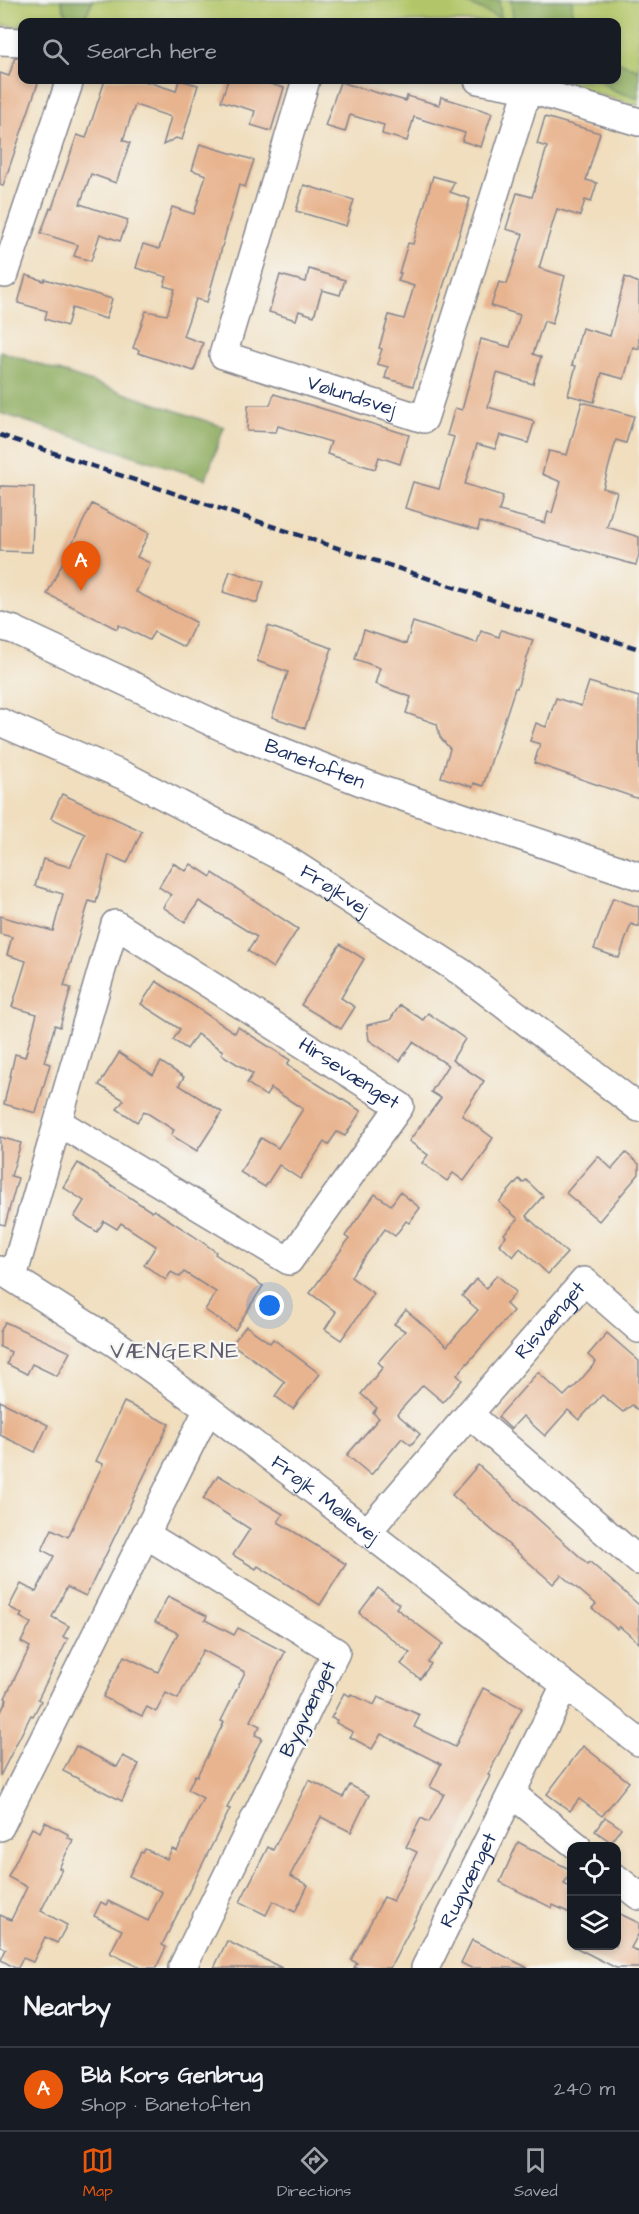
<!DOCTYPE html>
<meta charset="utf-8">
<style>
:root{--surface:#171b24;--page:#242831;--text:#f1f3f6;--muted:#9ea1a6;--line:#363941;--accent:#ea580c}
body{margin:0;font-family:"Architects Daughter",sans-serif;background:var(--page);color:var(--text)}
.controls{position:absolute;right:18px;bottom:18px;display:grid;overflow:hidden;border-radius:12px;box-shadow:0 3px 9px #0003}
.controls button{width:54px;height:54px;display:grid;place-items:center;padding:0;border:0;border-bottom:2px solid var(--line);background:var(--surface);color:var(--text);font:30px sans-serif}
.you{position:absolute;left:270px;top:1306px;width:21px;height:21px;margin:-15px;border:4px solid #fff;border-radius:50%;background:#1a73e8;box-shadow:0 0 0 9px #1a73e833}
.badge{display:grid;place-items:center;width:39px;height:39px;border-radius:50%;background:var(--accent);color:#fff;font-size:20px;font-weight:700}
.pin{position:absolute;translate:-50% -50px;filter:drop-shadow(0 2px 3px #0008)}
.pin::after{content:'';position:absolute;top:32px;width:21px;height:18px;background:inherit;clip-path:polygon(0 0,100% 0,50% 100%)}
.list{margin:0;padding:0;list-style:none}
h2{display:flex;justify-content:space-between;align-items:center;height:78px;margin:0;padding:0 24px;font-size:26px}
h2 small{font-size:20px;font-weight:400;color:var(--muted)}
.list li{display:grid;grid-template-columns:39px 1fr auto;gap:18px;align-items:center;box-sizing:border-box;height:84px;padding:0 24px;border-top:2px solid var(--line)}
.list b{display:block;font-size:22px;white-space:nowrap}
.list p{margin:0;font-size:20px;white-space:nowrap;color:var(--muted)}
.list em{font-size:20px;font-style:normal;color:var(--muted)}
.icon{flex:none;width:33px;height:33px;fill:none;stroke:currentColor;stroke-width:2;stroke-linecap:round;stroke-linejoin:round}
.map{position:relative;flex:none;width:639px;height:1968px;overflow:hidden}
.search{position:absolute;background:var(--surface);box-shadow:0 3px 9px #0003;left:18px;right:18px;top:18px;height:66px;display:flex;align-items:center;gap:15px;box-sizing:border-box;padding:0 21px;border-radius:12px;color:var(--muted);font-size:22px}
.sheet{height:162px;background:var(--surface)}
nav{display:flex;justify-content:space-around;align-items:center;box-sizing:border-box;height:84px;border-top:2px solid var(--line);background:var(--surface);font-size:16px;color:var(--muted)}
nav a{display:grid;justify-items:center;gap:3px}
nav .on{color:var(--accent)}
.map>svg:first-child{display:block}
.green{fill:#b2c669;stroke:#667a64;stroke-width:1.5}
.forest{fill:#8dab5d;stroke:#546d5e;stroke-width:1.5}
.building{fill:#e8b48f}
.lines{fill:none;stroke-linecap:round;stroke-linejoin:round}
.minor-casing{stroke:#86868e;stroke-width:30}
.minor{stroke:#fff;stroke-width:27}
.rail{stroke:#1b2f5e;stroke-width:4.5;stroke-dasharray:9 4.5;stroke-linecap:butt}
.labels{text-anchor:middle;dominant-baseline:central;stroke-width:4.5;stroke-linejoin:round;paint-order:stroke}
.street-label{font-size:20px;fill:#1b2f5e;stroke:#f6f6f2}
.quarter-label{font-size:22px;letter-spacing:1.5px;fill:#635e6f;stroke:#f6f6f2}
</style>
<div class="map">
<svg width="639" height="1968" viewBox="0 0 639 1968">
<rect width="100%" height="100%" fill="#f6f6f2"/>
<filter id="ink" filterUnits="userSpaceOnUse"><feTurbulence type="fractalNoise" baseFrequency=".0167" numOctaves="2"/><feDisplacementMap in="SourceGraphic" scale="12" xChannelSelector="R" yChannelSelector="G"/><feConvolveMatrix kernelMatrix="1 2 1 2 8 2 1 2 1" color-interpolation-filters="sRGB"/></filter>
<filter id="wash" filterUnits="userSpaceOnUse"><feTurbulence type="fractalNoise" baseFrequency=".008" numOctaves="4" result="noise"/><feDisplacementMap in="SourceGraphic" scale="24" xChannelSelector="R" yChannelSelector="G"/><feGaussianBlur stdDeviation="1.35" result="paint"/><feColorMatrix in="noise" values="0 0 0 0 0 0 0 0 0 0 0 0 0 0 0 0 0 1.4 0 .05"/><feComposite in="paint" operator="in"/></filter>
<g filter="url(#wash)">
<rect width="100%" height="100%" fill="#f0debe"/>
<!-- green -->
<polygon class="green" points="0,0 639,0 639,106 546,80 616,80 616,22 22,22 22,27 0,25"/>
<!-- forest -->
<g class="forest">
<path d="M 61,0 L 93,0 L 85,17 L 79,22 C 66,22 65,11 61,0 Z"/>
<polygon points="460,0 499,0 501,19"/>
<polygon points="511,0 572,0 572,12 576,22 521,22 513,17"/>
<polygon points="617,61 639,70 639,99 613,90 599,80 616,80"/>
<polygon points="0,351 224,427 206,479 0,413"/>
</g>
<g id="blocks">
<!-- building -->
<g class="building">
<polygon points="15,57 22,58 22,80 39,80 3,186 0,185 0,73 9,76"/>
<polygon points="105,80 142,80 176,91 179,80 198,85 182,140 176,138 163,145 171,117 135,105 123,140 130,143 116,183 91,174 80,204 128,220 120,241 100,234 91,261 74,256 78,245 41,233 50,208 52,208 77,135 86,138"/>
<polygon points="228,80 257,80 284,88 271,131 251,125 255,111 221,101"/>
<polygon points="340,82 406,101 407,96 439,105 441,97 492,113 481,147 462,141 465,133 414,117 407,141 382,134 384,125 350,115 345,132 325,126"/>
<polygon points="545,117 600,133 586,180 597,183 591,202 585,200 580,216 557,209 539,268 565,276 552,324 544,321 533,354 541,357 533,384 497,373 488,407 532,420 534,423 528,443 500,435 495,449 477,444 465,484 503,496 499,511 545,523 548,512 552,513 561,482 542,474 549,451 567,455 582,402 634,416 626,443 616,440 603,488 617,492 607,527 639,537 639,555 636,565 480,522 478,530 405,508 413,482 439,489 454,437 447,435 455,408 462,410 481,339 510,347 520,315 491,306 499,282 507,284 523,234 506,229 517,193 532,197 547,147 537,144"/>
<polygon points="200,144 254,160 245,187 239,185 207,302 196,299 183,336 203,343 194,371 138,353 139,350 133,348 146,311 167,315 175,289 164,286 167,277 136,268 143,244 159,249 172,207 194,214 206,175 192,170"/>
<polygon points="433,176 454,182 450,192 470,199 413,386 385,378 388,367 377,364 382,349 379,348 389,315 404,319 414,286 398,281 401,273 399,273 408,243 413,244"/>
<polygon points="304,185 354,200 346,226 296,211"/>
<polygon points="309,269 345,280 340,295 322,290 314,316 299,311 296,320 269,312 280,275 306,282"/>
<polygon points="26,275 44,281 45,279 112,299 106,319 72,308 67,326 45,319 47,311 18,303"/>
<polygon points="625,277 639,283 639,349 633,347 624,379 602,373 594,402 568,395 576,366 572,365 582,328 610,336"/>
<polygon points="274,394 409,435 400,464 379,457 375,469 355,463 327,454 331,442 278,426 276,432 247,431 248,405 270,405"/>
<polygon points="0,486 34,487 32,552 0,551"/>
<polygon points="92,504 149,533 137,557 150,563 136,592 196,622 184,647 154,632 149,640 119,625 117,629 47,594"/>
<polygon points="230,571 264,582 257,603 223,592"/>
<polygon points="413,622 477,643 481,631 499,637 501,630 533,640 517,688 515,688 483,786 474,783 473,787 441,777 450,749 440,737 437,724 406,713 411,697 375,684 380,668 355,659 364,630 406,644"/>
<polygon points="268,626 332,648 305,728 272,717 288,672 257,661"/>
<polygon points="589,682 639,697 639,799 534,763 540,744 530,741 536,723 546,727 556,698 581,706"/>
<polygon points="62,794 142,831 127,863 109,855 96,903 89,901 64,986 71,988 60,1027 55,1025 44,1062 50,1064 36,1113 4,1104 15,1054 25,1057 37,1014 12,1007 26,961 7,955 12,937 0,934 0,916 53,931 63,894 35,886 43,859 70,867 85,834 51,818"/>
<polygon points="173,863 186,871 191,864 211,877 213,873 298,929 273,968 248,951 257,937 199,901 185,922 163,907 171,895 159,887"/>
<polygon points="613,898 639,907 639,927 631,924 619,958 594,949"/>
<polygon points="340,944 364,959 341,998 355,1007 341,1029 301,1005"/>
<polygon points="156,981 235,1033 238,1027 290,1060 287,1065 361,1111 345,1136 337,1132 328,1145 324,1142 300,1179 279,1165 265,1187 240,1172 261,1138 278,1148 303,1109 271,1088 266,1096 247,1083 253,1074 221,1054 223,1051 197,1034 187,1049 173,1040 180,1029 141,1004"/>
<polygon points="400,1005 423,1020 428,1013 465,1039 452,1060 484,1081 462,1115 493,1138 487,1147 488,1148 464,1181 453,1173 447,1181 422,1163 428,1155 409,1141 441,1098 431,1092 448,1065 413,1042 400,1061 369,1040 367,1025 390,1020"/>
<polygon points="119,1053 153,1075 161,1062 184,1077 179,1085 222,1112 197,1151 171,1135 174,1130 144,1111 137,1122 117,1109 124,1100 99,1085"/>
<polygon points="0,1137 21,1143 11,1176 18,1178 5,1225 0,1224"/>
<polygon points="626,1153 639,1164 639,1174 599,1221 566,1193 598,1156 612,1169"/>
<polygon points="78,1163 152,1212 154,1210 194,1236 216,1252 215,1254 263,1286 235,1330 205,1310 216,1292 184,1272 180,1277 171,1272 166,1280 144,1265 156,1246 121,1223 117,1229 104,1221 97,1232 74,1217 84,1201 63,1187"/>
<polygon points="519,1179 523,1183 526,1180 543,1196 526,1216 567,1253 548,1274 520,1248 513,1257 499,1244 506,1236 504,1234 518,1219 499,1202"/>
<polygon points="400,1192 420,1208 409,1223 406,1221 395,1236 385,1229 355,1270 351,1277 374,1294 341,1340 325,1329 336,1312 310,1293 349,1239 345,1236 375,1194 391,1205"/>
<polygon points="497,1275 516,1292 506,1304 513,1311 457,1375 462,1380 443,1402 423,1385 397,1414 420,1434 411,1445 402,1438 371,1475 347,1455 379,1418 373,1413 377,1408 361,1394 383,1367 378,1362 405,1331 394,1324 406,1310 447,1346 478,1310 462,1296 476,1279 486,1288"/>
<polygon points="5,1322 70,1352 57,1376 32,1364 27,1374 7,1364 11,1352 0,1347 0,1332"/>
<polygon points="246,1326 270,1343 273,1339 320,1374 293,1409 275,1396 285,1382 232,1344"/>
<polygon points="607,1333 639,1361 639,1411 632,1405 623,1412 602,1395 579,1420 568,1410 545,1436 523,1416 511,1429 498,1417 538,1372 564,1396 571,1389 572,1390 596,1362 588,1355"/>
<polygon points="0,1401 48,1425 35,1452 0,1435"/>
<polygon points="124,1402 169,1424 86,1596 67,1587 52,1617 69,1626 63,1637 68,1639 38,1699 41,1701 33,1716 31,1715 0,1776 0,1714 7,1699 5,1698 30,1647 21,1642 31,1623 20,1617 22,1614 9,1607 21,1584 36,1592 54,1556 42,1550 52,1529 68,1537 103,1464 96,1461"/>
<polygon points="478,1465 588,1564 590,1562 639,1605 639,1643 619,1626 617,1629 592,1608 596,1604 561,1575 553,1584 550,1581 452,1495"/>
<polygon points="218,1475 283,1514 278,1522 346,1564 320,1605 258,1566 256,1569 233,1555 250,1529 203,1499"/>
<polygon points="378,1588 399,1604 396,1608 443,1644 428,1662 431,1664 420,1679 401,1664 410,1653 359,1613"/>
<polygon points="168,1596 207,1616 205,1620 234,1635 238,1628 285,1652 250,1721 260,1726 255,1735 262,1738 227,1808 230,1809 162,1945 166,1947 156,1968 140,1968 110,1953 122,1930 94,1916 101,1902 106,1905 108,1901 148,1921 162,1892 129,1876 141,1852 143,1853 145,1849 167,1859 172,1849 177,1851 203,1798 188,1790 195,1775 197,1776 224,1722 221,1721 245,1672 203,1650 178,1699 166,1693 156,1712 147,1707 142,1716 103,1697 124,1656 158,1672 178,1633 155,1622"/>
<polygon points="483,1688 522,1708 488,1775 490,1776 390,1968 354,1968 357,1963 351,1960 384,1897 393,1901 417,1852 406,1847 421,1818 429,1822 444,1794 430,1787 441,1764 381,1734 372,1749 350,1737 353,1732 336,1723 337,1720 331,1718 344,1693 350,1696 351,1694 374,1705 378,1697 420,1715 414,1727 455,1747"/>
<polygon points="76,1746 117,1767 123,1756 139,1764 122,1801 63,1771"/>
<polygon points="583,1746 629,1782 602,1816 579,1799 570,1811 547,1794"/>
<polygon points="309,1780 343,1797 350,1785 369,1795 351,1832 321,1817 290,1876 308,1885 295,1912 273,1901 266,1915 240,1902 268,1847 273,1850"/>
<polygon points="605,1817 621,1828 611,1842 595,1831"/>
<polygon points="45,1822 68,1834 67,1837 73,1840 59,1868 62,1869 41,1911 67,1925 57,1943 45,1937 33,1962 23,1958 18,1968 15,1968 1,1960 6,1949 0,1946 0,1915 11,1920 27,1887 8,1877 32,1828 40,1832"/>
<polygon points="518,1842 571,1870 564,1884 572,1888 572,1914 553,1905 552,1908 500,1882"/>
<polygon points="616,1912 639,1923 639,1933 631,1948 639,1952 639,1968 616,1968 573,1946 616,1946"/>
<polygon points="472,1940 528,1968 471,1968 461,1963"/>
<polygon points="227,1941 282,1968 214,1968"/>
</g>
</g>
</g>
<g filter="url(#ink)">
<use href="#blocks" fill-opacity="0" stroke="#86868e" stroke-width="1.5"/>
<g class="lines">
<defs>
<g id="minor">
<polyline points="0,41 22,42"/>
<path id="s1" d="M 306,80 L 223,355 L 424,419 L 528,89"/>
<polyline points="478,80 528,89 639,122"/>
<polyline points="0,272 5,274 70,80"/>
<path id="s2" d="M 0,626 L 14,630 L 235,733 L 382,790 L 639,876"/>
<path id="s3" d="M 0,722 L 129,778 L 289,861 L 461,972 L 639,1108"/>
<path id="s4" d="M 0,1270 L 115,1343 L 208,1409 L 639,1742"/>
<path id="s5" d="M 13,1277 L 115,924 L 400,1106 L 289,1261 L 58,1122"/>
<polyline points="469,1414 639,1561"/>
<path id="s6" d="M 367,1532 L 584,1281 L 639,1329"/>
<polyline points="145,1534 336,1652 182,1968"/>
<polyline points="512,1794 577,1846"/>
<polyline points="0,1827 208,1409"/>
<polyline points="616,1878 639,1896"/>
<path id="s7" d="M 425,1968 L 565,1685"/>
</g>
</defs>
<!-- minor casing -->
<use href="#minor" class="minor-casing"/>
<!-- minor -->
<use href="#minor" class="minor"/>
<!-- rail -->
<polyline class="rail" points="0,435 639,649"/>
</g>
</g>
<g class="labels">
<!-- street labels -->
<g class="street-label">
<text stroke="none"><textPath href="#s1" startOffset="422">Vølundsvej</textPath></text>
<text stroke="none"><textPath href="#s2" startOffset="344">Banetoften</textPath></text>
<text stroke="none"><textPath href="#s3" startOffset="375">Frøjkvej</textPath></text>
<text stroke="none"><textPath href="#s5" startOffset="645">Hirsevænget</textPath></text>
<text stroke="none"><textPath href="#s6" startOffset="280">Risvænget</textPath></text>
<text stroke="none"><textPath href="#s4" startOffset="398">Frøjk Møllevej</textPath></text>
<text transform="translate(308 1709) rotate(-64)">Bygvænget</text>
<text stroke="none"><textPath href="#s7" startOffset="98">Rugvænget</textPath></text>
</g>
<!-- quarter labels -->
<g class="quarter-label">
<text x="175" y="1351">VÆNGERNE</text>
</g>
</g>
</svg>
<div class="controls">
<button><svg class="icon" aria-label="locate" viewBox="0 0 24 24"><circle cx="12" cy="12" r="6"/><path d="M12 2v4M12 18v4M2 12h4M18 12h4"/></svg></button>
<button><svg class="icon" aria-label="layers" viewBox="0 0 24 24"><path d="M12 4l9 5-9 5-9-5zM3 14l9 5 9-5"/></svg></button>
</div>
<div class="you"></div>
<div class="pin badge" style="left:81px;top:591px">A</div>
<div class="search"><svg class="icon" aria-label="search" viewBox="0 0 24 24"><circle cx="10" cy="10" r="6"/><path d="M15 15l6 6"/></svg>Search here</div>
</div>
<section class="sheet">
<h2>Nearby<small></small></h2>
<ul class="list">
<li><span class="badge">A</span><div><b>Blå Kors Genbrug</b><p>Shop · Banetoften</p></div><em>240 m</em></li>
</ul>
</section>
<nav>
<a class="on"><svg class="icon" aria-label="map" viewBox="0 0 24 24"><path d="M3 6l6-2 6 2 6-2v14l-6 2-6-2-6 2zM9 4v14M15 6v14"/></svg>Map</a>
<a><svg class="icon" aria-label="directions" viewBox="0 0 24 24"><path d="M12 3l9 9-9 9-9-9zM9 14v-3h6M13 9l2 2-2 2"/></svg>Directions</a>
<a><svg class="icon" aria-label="saved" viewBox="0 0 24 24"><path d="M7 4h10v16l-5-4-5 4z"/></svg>Saved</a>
</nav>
